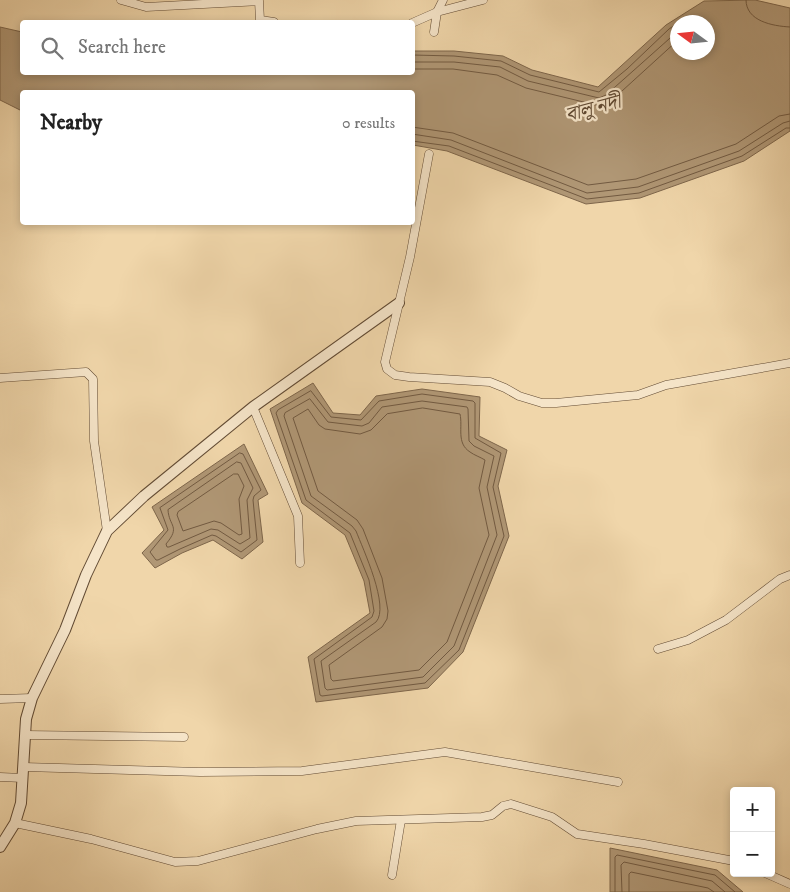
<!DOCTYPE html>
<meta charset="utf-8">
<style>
:root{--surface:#fff;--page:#f2f2f2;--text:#222;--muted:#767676;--line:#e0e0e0}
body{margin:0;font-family:"IM FELL DW Pica","Noto Serif Bengali",serif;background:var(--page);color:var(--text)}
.controls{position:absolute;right:15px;bottom:15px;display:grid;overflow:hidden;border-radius:5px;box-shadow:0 2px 8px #0003}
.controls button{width:45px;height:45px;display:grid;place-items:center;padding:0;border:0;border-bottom:1px solid var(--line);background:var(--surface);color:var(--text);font:25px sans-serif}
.compass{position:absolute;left:670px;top:15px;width:45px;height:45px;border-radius:50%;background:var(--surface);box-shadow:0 2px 8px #0003;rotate:285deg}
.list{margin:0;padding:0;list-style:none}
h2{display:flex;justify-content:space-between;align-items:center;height:65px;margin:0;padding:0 20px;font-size:21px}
h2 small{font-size:16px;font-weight:400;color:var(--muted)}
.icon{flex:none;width:28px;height:28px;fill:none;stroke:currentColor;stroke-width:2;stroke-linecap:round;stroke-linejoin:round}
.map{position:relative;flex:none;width:790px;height:892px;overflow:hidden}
.search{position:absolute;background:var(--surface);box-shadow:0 2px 8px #0003;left:20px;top:20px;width:395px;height:55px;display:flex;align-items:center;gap:12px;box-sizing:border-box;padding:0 18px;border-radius:5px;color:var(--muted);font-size:19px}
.panel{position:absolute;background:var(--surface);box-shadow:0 2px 8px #0003;left:20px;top:90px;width:395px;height:135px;border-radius:5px}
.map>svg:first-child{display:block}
.water{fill:#b09775;stroke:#7e664b;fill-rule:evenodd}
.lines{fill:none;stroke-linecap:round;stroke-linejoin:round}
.shore{stroke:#725a41;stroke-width:1}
.minor-casing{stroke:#624b34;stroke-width:9}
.tertiary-casing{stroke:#624b34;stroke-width:12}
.minor{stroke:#f5e4c8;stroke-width:8}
.tertiary{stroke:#f5e4c8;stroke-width:10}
.labels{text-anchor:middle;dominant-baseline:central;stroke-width:4.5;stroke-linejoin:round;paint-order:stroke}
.water-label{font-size:20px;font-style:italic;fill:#5f4831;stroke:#f5e4c8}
</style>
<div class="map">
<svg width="790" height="892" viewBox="0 0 790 892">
<rect width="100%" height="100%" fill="#f0d6aa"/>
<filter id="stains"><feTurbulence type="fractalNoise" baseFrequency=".004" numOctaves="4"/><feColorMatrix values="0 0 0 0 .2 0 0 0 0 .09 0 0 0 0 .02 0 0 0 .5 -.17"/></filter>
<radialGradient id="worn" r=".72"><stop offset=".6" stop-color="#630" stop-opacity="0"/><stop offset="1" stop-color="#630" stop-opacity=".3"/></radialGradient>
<!-- water -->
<g class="water">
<path d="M 755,0 L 790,8 L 790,131 L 744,161 L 640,198 L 586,204 L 447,151 L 413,145 L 412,92 L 22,92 L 22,111 L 0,100 L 0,27 L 22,32 L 22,72 L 412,72 L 413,51 L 454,51 L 503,56 L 532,70 L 598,87 L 666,25 L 704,1 ZM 708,22 L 708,52 L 678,52 L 678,22 Z"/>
<polygon points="313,383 333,413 360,415 376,396 422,389 480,397 479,436 507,450 498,486 509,536 463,652 428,688 316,702 308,657 370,613 364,581 345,535 302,503 270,409"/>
<polygon points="244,444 268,494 258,500 263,542 242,559 213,540 182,553 155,568 142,553 164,530 152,507"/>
<polygon points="610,848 717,870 743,892 610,892"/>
</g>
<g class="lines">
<!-- shore -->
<g class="shore">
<path d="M 746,0 C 746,21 772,26 790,27"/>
<polyline points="412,55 454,56 501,61 530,75 599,92 627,69 669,29 678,23"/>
<polyline points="412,62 454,62 500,67 528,81 599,98 606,95 678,31"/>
<polyline points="412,69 453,69 497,75 526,88 600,106 611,101 678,40"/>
<polyline points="412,127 453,133 588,185 636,179 736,144 779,116 790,114"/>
<polyline points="412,134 451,140 587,193 638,187 739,151 783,123 790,121"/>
<polyline points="412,141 449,146 587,199 639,193 742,156 786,128 790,128"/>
<polygon points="311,391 331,417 361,420 379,401 422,394 473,401 475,403 475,438 501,453 493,487 504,536 459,650 425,683 322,696 320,695 314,659 372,617 374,611 369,580 350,533 306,500 276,413 278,410"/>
<path d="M 310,399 L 328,422 L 362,426 L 369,423 L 382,407 L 422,401 L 467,407 L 468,409 L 469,441 L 474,446 L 494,456 L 487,487 L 497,535 L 454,646 L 423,677 L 327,690 L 325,688 L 321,661 L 376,622 C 390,607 363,549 356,531 L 352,526 L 311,496 L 284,416 L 285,413 Z"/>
<path d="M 423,408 L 460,414 C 463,427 456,443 470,452 C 474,455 480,457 485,460 L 479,488 L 489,535 L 447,642 L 419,670 L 333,681 L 331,679 L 329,665 L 382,627 L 387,619 L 388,611 L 382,578 L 363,529 L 357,520 L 318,491 L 293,418 L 308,409 L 319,425 L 325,429 L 360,434 L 371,430 L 387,414 Z"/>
<polygon points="240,453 243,454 261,490 254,496 253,500 257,540 241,552 216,536 212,535 180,549 158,560 156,560 150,552 168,530 160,508"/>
<path d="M 237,462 L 241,463 L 253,488 L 247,500 L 250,538 L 240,544 L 218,530 L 211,529 L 169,547 L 167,547 L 166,544 C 181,526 169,527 168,510 Z"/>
<polygon points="234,474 238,474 244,486 239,499 242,534 239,535 221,523 214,521 183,531 177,515 178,512"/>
<polyline points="615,892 615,857 617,855 715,875 735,892"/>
<polyline points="622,892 621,865 624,862 712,881 725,892"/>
<polyline points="629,892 629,874 631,872 708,888 714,892"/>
</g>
<defs>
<g id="minor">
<polyline points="121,0 146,7 259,1 260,20 274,22"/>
<polyline points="412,23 437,12 483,0"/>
<polyline points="434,32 437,12 443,0"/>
<polyline points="429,154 410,257 385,362 387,369 395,375 409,377 490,382 505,388 519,396 542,403 556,403 638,395 666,385 790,363"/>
<polyline points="0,378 86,372 93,379 94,441 107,531"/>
<polyline points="253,407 298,516 300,563"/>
<polyline points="658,649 688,640 726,620 780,579 790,575"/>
<polyline points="0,699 32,698"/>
<polyline points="25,735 184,737"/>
<polyline points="24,767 200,772 302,771 445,752 618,782"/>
<polyline points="0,777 23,778"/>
<polyline points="15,823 91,839 175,862 198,861 317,829 356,821 482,817 492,815 503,806 511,804 552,817 577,834 644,844 734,861"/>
<polyline points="765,873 790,884"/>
<polyline points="392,875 401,820"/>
</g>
<polyline id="tertiary" points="0,847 15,823 21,803 26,719 32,698 65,630 86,575 107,531 144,496 253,407 399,303"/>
</defs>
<!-- minor casing -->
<use href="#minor" class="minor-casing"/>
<!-- tertiary casing -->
<use href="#tertiary" class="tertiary-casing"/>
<!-- minor -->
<use href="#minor" class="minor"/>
<!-- tertiary -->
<use href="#tertiary" class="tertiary"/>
</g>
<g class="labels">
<!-- water labels -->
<g class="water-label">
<text transform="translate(593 109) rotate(-15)">বালু নদী</text>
</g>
</g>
<rect width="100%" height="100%" filter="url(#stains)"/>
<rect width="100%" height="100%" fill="url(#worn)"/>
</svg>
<div class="controls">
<button>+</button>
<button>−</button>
</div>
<svg class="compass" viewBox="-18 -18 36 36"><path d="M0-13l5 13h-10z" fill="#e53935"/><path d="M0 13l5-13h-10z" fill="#767676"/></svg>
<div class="search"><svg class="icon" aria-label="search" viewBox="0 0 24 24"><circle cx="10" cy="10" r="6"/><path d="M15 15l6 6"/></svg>Search here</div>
<section class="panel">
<h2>Nearby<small>0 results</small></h2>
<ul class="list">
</ul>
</section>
</div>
